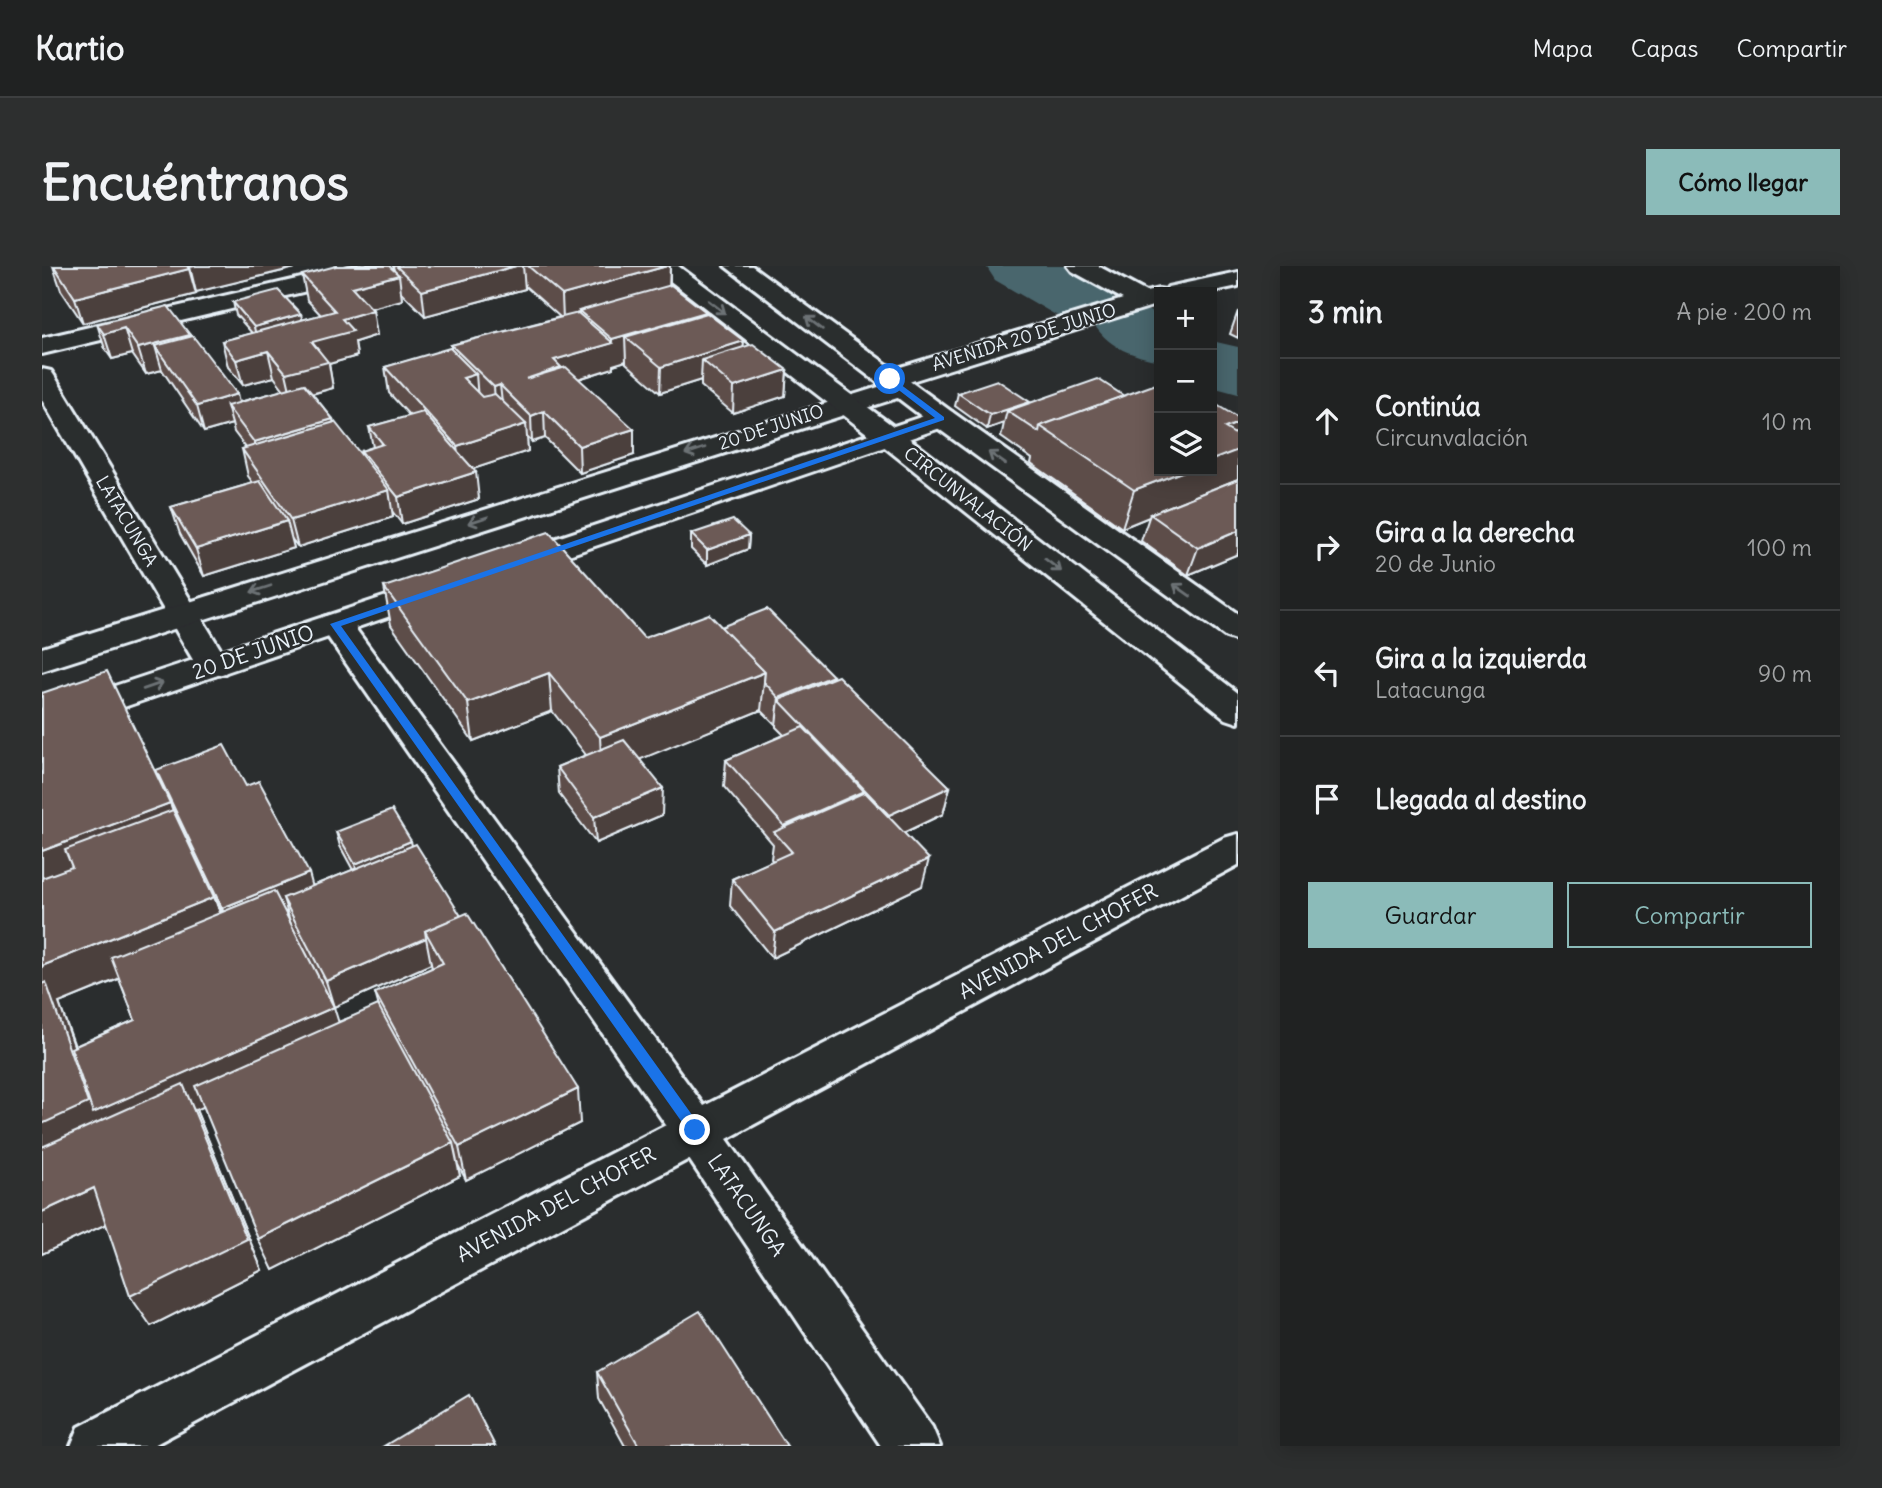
<!DOCTYPE html>
<html lang="es">
<meta charset="utf-8">
<style>
:root{--surface:#202222;--page:#2d2f2f;--text:#f1f3f6;--muted:#a2a4a5;--line:#3d3f40;--accent:#8bbbb9}
body{margin:0;font-family:Delius,sans-serif;background:var(--page);color:var(--text)}
.controls{position:absolute;right:21px;top:21px;display:grid;overflow:hidden;border-radius:0px;box-shadow:0 4px 18px #0003}
.controls button{width:63px;height:63px;display:grid;place-items:center;padding:0;border:0;border-bottom:2px solid var(--line);background:var(--surface);color:var(--text);font:35px sans-serif}
.stop{position:absolute;width:21px;height:21px;margin:-16px;border:5px solid #1a73e8;border-radius:50%;background:#fff}
.stop.end{background:#1a73e8;border-color:#fff;box-shadow:0 2px 7px #0008}
.list{margin:0;padding:0;list-style:none}
h2{display:flex;justify-content:space-between;align-items:center;height:91px;margin:0;padding:0 28px;font-size:30px}
h2 small{font-size:23px;font-weight:400;color:var(--muted)}
.list li{display:grid;grid-template-columns:46px 1fr auto;gap:21px;align-items:center;box-sizing:border-box;height:126px;padding:0 28px;border-top:2px solid var(--line)}
.list b{display:block;font-size:26px;white-space:nowrap}
.list p{margin:0;font-size:23px;white-space:nowrap;color:var(--muted)}
.list em{font-size:23px;font-style:normal;color:var(--muted)}
.actions{display:flex;gap:14px;padding:21px 28px}
.actions a{flex:1;padding:16px 0;border:2px solid var(--accent);border-radius:0px;text-align:center;font-size:24px;color:var(--accent)}
.actions .main{background:var(--accent);color:#111}
.icon{flex:none;width:38px;height:38px;fill:none;stroke:currentColor;stroke-width:2;stroke-linecap:round;stroke-linejoin:round}
.map{position:relative;flex:none;width:1196px;height:1180px;overflow:hidden;border-radius:0px}
header{display:flex;align-items:center;gap:42px;box-sizing:border-box;height:98px;padding:0 35px;background:var(--surface);border-bottom:2px solid var(--line)}
header strong{font-size:33px}
nav{display:flex;gap:38px;margin-inline-start:auto;font-size:24px}
.intro{display:flex;align-items:center;justify-content:space-between;box-sizing:border-box;height:168px;padding:0 42px}
h1{margin:0;font-size:49px}
.button{padding:18px 32px;border-radius:0px;background:var(--accent);color:#111;font-size:24px;font-weight:700}
main{display:flex;gap:42px;padding:0 42px}
aside{flex:1;background:var(--surface);border-radius:0px;box-shadow:0 4px 18px #0003}
.map>svg:first-child{display:block}
.lines{fill:none;stroke-linecap:round;stroke-linejoin:round}
.river{fill:#49666d;fill-rule:evenodd}
.minor-casing{stroke:#e8f1f8;stroke-width:6}
.tertiary-casing{stroke:#e8f1f8;stroke-width:6}
.secondary-casing{stroke:#e8f1f8;stroke-width:6}
.minor{fill:#2a2d2e;fill-rule:evenodd}
.tertiary{fill:#2a2d2e;fill-rule:evenodd}
.secondary{fill:#2a2d2e;fill-rule:evenodd}
.wall{fill:#5d4d4a;stroke:#e8f1f8;stroke-width:2;fill-rule:evenodd}
.shaded-wall{fill:#4c3f3c;stroke:#e8f1f8;stroke-width:2}
.building{fill:#6c5a56;stroke:#e8f1f8;stroke-width:2}
.oneway{stroke:#6c7275}
.route{fill:#1a73e8}
.labels{text-anchor:middle;dominant-baseline:central;stroke-width:5;stroke-linejoin:round;paint-order:stroke}
.far-street-label{font-size:18px;fill:#e8f1f8;stroke:#2a2d2e}
.street-label{font-size:21px;fill:#e8f1f8;stroke:#2a2d2e}
</style>
<header>
<strong>Kartio</strong>
<nav><a>Mapa</a><a>Capas</a><a>Compartir</a></nav>
</header>
<div class="intro"><h1>Encuéntranos</h1><a class="button">Cómo llegar</a></div>
<main>
<div class="map">
<svg width="1196" height="1180" viewBox="0 0 1196 1180">
<rect width="100%" height="100%" fill="#2a2d2e"/>
<filter id="ink" filterUnits="userSpaceOnUse"><feTurbulence type="fractalNoise" baseFrequency=".0143" numOctaves="2"/><feDisplacementMap in="SourceGraphic" scale="14" xChannelSelector="R" yChannelSelector="G"/><feConvolveMatrix kernelMatrix="1 2 1 2 8 2 1 2 1" color-interpolation-filters="sRGB"/></filter>
<g filter="url(#ink)">
<g class="lines">
<!-- river -->
<g class="river">
<path d="M 944,0 L 1024,0 L 1065,23 L 1075,37 L 1070,44 L 1087,39 L 1117,48 L 1117,95 C 1090,89 1069,83 1053,60 L 1058,53 L 1041,57 L 1017,51 L 953,14 Z"/>
<polygon points="1170,75 1196,81 1196,128 1170,121"/>
</g>
<defs>
<g id="minor">
<polygon points="311,0 353,0 349,5 0,88 0,72"/>
<polygon points="1026,0 1056,0 1104,26 1117,23 1124,24 1126,21 1196,6 1196,20 1168,26 1117,26 1117,38 857,119 848,121 839,119 835,113 839,107 1081,33 1030,5"/>
<polygon points="0,103 9,105 13,111 188,399 183,407 171,410 159,407 154,399 0,134"/>
<polygon points="293,348 305,351 662,840 1182,572 1196,568 1196,599 685,873 890,1161 898,1180 839,1180 647,893 110,1180 29,1180 37,1161 624,859 277,358 281,351"/>
</g>
<g id="tertiary">
<polygon points="859,114 868,116 872,122 868,128 0,405 0,382"/>
<polygon points="900,144 910,146 914,152 910,158 480,305 469,308 458,305 453,298 458,291"/>
<polygon points="396,313 407,316 412,323 407,330 0,469 0,444"/>
</g>
<g id="secondary">
<polygon points="609,0 636,0 855,163 1196,427 1196,457 1184,453 835,175"/>
<polygon points="683,0 710,0 910,146 1196,348 1196,375 1184,371 890,158"/>
</g>
</defs>
<!-- minor casing -->
<use href="#minor" class="minor-casing"/>
<!-- tertiary casing -->
<use href="#tertiary" class="tertiary-casing"/>
<!-- secondary casing -->
<use href="#secondary" class="secondary-casing"/>
<!-- minor -->
<use href="#minor" class="minor"/>
<!-- tertiary -->
<use href="#tertiary" class="tertiary"/>
<!-- secondary -->
<use href="#secondary" class="secondary"/>
</g>
<!-- wall -->
<g class="wall">
<polygon points="11,0 261,0 154,26 152,24 154,28 41,57 19,24"/>
<path d="M 351,0 L 628,0 L 628,19 L 664,46 L 664,47 L 701,81 L 745,104 L 743,130 L 691,147 L 659,120 L 659,114 L 618,127 L 584,97 L 584,95 L 571,99 L 571,102 L 537,113 L 592,189 L 538,207 L 503,172 L 490,176 L 485,171 L 486,185 L 431,203 L 437,233 L 360,258 L 350,245 L 351,251 L 256,281 L 249,272 L 252,282 L 162,310 L 138,268 L 129,241 L 211,217 L 206,210 L 200,183 L 204,182 L 192,166 L 190,158 L 162,166 L 120,104 L 104,108 L 90,88 L 70,93 L 63,83 L 55,58 L 148,71 L 197,136 L 242,124 L 232,111 L 201,119 L 186,101 L 180,75 L 210,67 L 194,49 L 191,36 L 260,54 L 279,49 L 265,34 L 260,9 L 352,4 ZM 483,20 L 518,51 L 409,79 L 409,83 L 343,101 L 347,127 L 368,150 L 327,161 L 331,181 L 319,185 L 320,190 L 292,157 L 291,153 L 270,128 L 291,122 L 287,98 L 315,90 L 313,76 L 335,69 L 329,42 L 360,34 L 359,26 L 383,50 L 483,23 Z"/>
<polygon points="1196,45 1196,72 1188,68"/>
<polygon points="916,127 987,137 1082,130 1195,170 1196,288 1146,309 1099,275 1107,251 1080,262 989,197 990,193 959,171 962,157 945,163 913,140"/>
<polygon points="649,268 707,269 706,283 665,299 649,283"/>
<polygon points="342,321 602,372 679,361 791,412 908,521 901,548 862,567 880,620 730,692 688,640 690,613 731,595 729,593 731,578 682,521 684,494 742,469 734,461 734,459 719,444 597,493 620,549 554,577 517,528 515,501 544,489 510,445 431,475 349,359"/>
<path d="M 0,427 L 130,544 L 172,631 L 178,647 L 180,646 L 125,531 L 114,504 L 204,520 L 270,620 L 311,604 L 298,580 L 294,566 L 370,580 L 538,857 L 424,914 L 415,897 L 418,910 L 231,1004 L 162,840 L 154,844 L 220,1004 L 109,1060 L 64,958 L 0,988 ZM 245,645 L 249,659 L 292,741 L 389,698 L 390,702 L 333,727 L 337,741 L 296,756 L 243,646 ZM 77,713 L 93,754 L 33,780 L 17,737 Z"/>
<polygon points="555,1106 745,1180 583,1180 557,1133"/>
</g>
<!-- shaded-wall -->
<g class="shaded-wall">
<polygon points="154,0 261,0 154,26 148,1"/>
<polygon points="474,0 481,0 483,23 383,50 380,25"/>
<polygon points="625,0 628,0 627,24 537,45 537,50 521,54 520,29"/>
<polygon points="147,3 154,28 41,57 33,32"/>
<polygon points="357,9 360,34 314,46 310,21"/>
<polygon points="331,44 335,69 313,76 315,90 287,98 291,122 250,133 244,107 270,76 300,53"/>
<polygon points="664,46 663,71 583,71 584,95 571,99 571,102 520,118 486,139 512,94 570,77 570,73"/>
<polygon points="259,48 262,61 215,74 212,61"/>
<polygon points="82,62 90,88 70,93 62,68"/>
<polygon points="148,69 155,95 113,80 120,104 104,108 96,82"/>
<polygon points="702,75 700,101 660,94 659,114 618,127 619,101"/>
<polygon points="226,85 232,111 201,119 194,94"/>
<polygon points="745,104 743,130 691,147 692,121"/>
<polygon points="434,108 436,134 421,112"/>
<polygon points="458,119 461,146 454,148 452,121"/>
<polygon points="195,128 201,155 185,140 190,158 162,166 155,140"/>
<polygon points="988,136 965,145 962,157 945,163 948,149"/>
<polygon points="502,145 503,172 490,176 489,150"/>
<polygon points="291,153 296,180 219,203 212,176"/>
<polygon points="1196,157 1196,168 1189,186 1196,184 1196,213 1108,248 1107,251 1080,262 1092,224 1142,205 1170,205 1170,194 1183,162"/>
<polygon points="484,158 486,185 419,207 415,180"/>
<polygon points="592,163 592,189 538,207 537,180"/>
<polygon points="434,206 437,233 360,258 356,231"/>
<polygon points="347,224 351,251 256,281 249,254"/>
<polygon points="245,255 252,282 162,310 154,283"/>
<polygon points="1196,265 1196,288 1146,309 1156,282"/>
<polygon points="707,269 706,283 665,299 665,284"/>
<polygon points="723,406 719,444 560,509 558,471"/>
<polygon points="507,407 510,445 431,475 426,437"/>
<polygon points="791,410 787,437 737,434 734,459 737,432"/>
<polygon points="908,521 901,548 842,576 847,549"/>
<polygon points="621,522 620,549 554,577 552,551"/>
<polygon points="822,525 817,552 740,575 742,560"/>
<polygon points="128,537 142,575 0,629 0,585"/>
<polygon points="369,575 372,589 316,612 313,598"/>
<polygon points="887,593 880,620 730,692 733,666"/>
<polygon points="267,607 274,633 241,632 245,645 190,668 180,642"/>
<polygon points="172,631 186,668 17,737 55,845 292,741 303,777 154,844 220,1004 109,1060 88,1030 152,844 0,889 0,700"/>
<polygon points="384,672 389,698 292,741 284,715"/>
<polygon points="536,823 538,857 424,914 417,881"/>
<polygon points="411,877 418,910 231,1004 216,973"/>
<polygon points="52,922 73,954 0,988 0,946"/>
</g>
<!-- building -->
<g class="building">
<polygon points="12,0 145,0 147,3 33,32"/>
<polygon points="294,0 347,0 357,9 310,21 331,44 300,53 311,65 270,76 286,96 244,107 226,85 194,94 180,75 293,45 260,9"/>
<polygon points="354,0 474,0 380,25"/>
<polygon points="486,0 625,0 520,29"/>
<polygon points="629,19 664,46 570,73 537,45"/>
<polygon points="236,24 259,48 212,61 191,36"/>
<polygon points="126,40 148,69 96,82 82,62 62,68 55,58"/>
<polygon points="536,47 571,77 512,94 519,101 484,113 524,101 592,163 537,180 502,145 489,150 458,119 452,121 409,79"/>
<polygon points="665,47 702,75 619,101 583,71"/>
<polygon points="151,70 195,128 155,140 113,80"/>
<polygon points="711,78 745,104 692,121 660,94"/>
<polygon points="408,82 434,108 421,112 440,131 453,128 484,158 415,180 343,101"/>
<polygon points="1056,113 1082,130 998,160 997,166 965,145"/>
<polygon points="955,114 988,136 948,149 916,127"/>
<polygon points="1117,117 1117,205 1142,205 1092,224 998,160"/>
<polygon points="262,118 291,153 212,176 185,140"/>
<polygon points="1170,136 1196,152 1196,157 1183,162 1196,170 1196,184 1170,194"/>
<polygon points="381,146 434,206 356,231 319,185 341,178 327,161"/>
<polygon points="293,156 347,224 249,254 200,183"/>
<polygon points="1196,213 1196,265 1156,282 1108,248"/>
<polygon points="218,215 245,255 154,283 129,241"/>
<polygon points="691,254 707,269 665,284 649,268"/>
<polygon points="507,266 602,372 667,348 723,406 558,471 507,407 426,437 342,321"/>
<polygon points="725,343 791,410 737,432 722,416 723,406 679,361"/>
<polygon points="65,405 128,537 0,585 0,427"/>
<polygon points="796,410 908,521 847,549 737,434"/>
<polygon points="761,461 822,525 742,560 684,494"/>
<polygon points="582,474 621,522 552,551 515,501"/>
<polygon points="182,479 204,520 217,515 267,607 180,642 114,504"/>
<polygon points="823,526 887,593 733,666 690,613 750,586 732,566"/>
<polygon points="131,544 172,631 0,700 0,612 30,601 23,584"/>
<polygon points="350,544 369,575 313,598 294,566"/>
<polygon points="374,578 419,650 383,665 384,672 284,715 241,632"/>
<polygon points="232,625 292,741 51,847 29,782 93,754 69,691"/>
<polygon points="425,647 536,823 417,881 333,727 401,697 383,665"/>
<polygon points="4,716 46,837 0,858 0,718"/>
<polygon points="336,739 411,877 216,973 153,820"/>
<polygon points="141,818 205,973 88,1030 52,922 0,946 0,881"/>
<polygon points="658,1045 745,1180 597,1180 555,1106"/>
<polygon points="427,1129 453,1180 342,1180"/>
</g>
<!-- one-way arrows -->
<defs><path id="oneway-shaft" d="M-6 0H5M1.5-3L5.5 0L1.5 3" fill="none" stroke-width="1.6" stroke-linecap="round" stroke-linejoin="round" transform="scale(1.75)"/></defs>
<g class="oneway">
<use href="#oneway-shaft" transform="translate(675 41) rotate(37)"/>
<use href="#oneway-shaft" transform="translate(772 57) rotate(-143)"/>
<use href="#oneway-shaft" transform="translate(653 185) rotate(162)"/>
<use href="#oneway-shaft" transform="translate(955 192) rotate(-145)"/>
<use href="#oneway-shaft" transform="translate(436 254) rotate(162)"/>
<use href="#oneway-shaft" transform="translate(1011 299) rotate(38)"/>
<use href="#oneway-shaft" transform="translate(219 323) rotate(162)"/>
<use href="#oneway-shaft" transform="translate(1140 324) rotate(-145)"/>
<use href="#oneway-shaft" transform="translate(111 420) rotate(-19)"/>
</g>
</g>
<!-- route -->
<polygon class="route" points="845,112 850,112 902,151 902,154 299,360 658,860 660,864 653,870 649,869 288,358 893,152 845,115"/>
<g class="labels">
<!-- far-street labels -->
<g class="far-street-label">
<text transform="translate(982 71) rotate(-17)">AVENIDA 20 DE JUNIO</text>
<text transform="translate(729 161) rotate(-18)">20 DE JUNIO</text>
<text transform="translate(926 233) rotate(38)">CIRCUNVALACIÓN</text>
<text transform="translate(85 255) rotate(59)">LATACUNGA</text>
</g>
<!-- street labels -->
<g class="street-label">
<text transform="translate(211 386) rotate(-19)">20 DE JUNIO</text>
<text transform="translate(1016 675) rotate(-28)">AVENIDA DEL CHOFER</text>
<text transform="translate(514 938) rotate(-28)">AVENIDA DEL CHOFER</text>
<text transform="translate(705 939) rotate(55)">LATACUNGA</text>
</g>
</g>
</svg>
<div class="controls">
<button>+</button>
<button>−</button>
<button><svg class="icon" aria-label="layers" viewBox="0 0 24 24"><path d="M12 4l9 5-9 5-9-5zM3 14l9 5 9-5"/></svg></button>
</div>
<div class="stop" style="left:848px;top:113px"></div>
<div class="stop end" style="left:653px;top:864px"></div>
</div>
<aside>
<h2>3 min<small>A pie · 200 m</small></h2>
<ul class="list">
<li><svg class="icon" aria-label="ahead" viewBox="0 0 24 24"><path d="M12 20V5M6 11l6-6 6 6"/></svg><div><b>Continúa</b><p>Circunvalación</p></div><em>10 m</em></li>
<li><svg class="icon" aria-label="right" viewBox="0 0 24 24"><path d="M7 20v-9h11M14 6l5 5-5 5"/></svg><div><b>Gira a la derecha</b><p>20 de Junio</p></div><em>100 m</em></li>
<li><svg class="icon" aria-label="left" viewBox="0 0 24 24"><path d="M17 20v-9H6M10 6l-5 5 5 5"/></svg><div><b>Gira a la izquierda</b><p>Latacunga</p></div><em>90 m</em></li>
<li><svg class="icon" aria-label="arrive" viewBox="0 0 24 24"><path d="M6 21V4h12l-3 4 3 4H6"/></svg><div><b>Llegada al destino</b></div></li>
</ul>
<div class="actions"><a class="main">Guardar</a><a>Compartir</a></div>
</aside>
</main>
